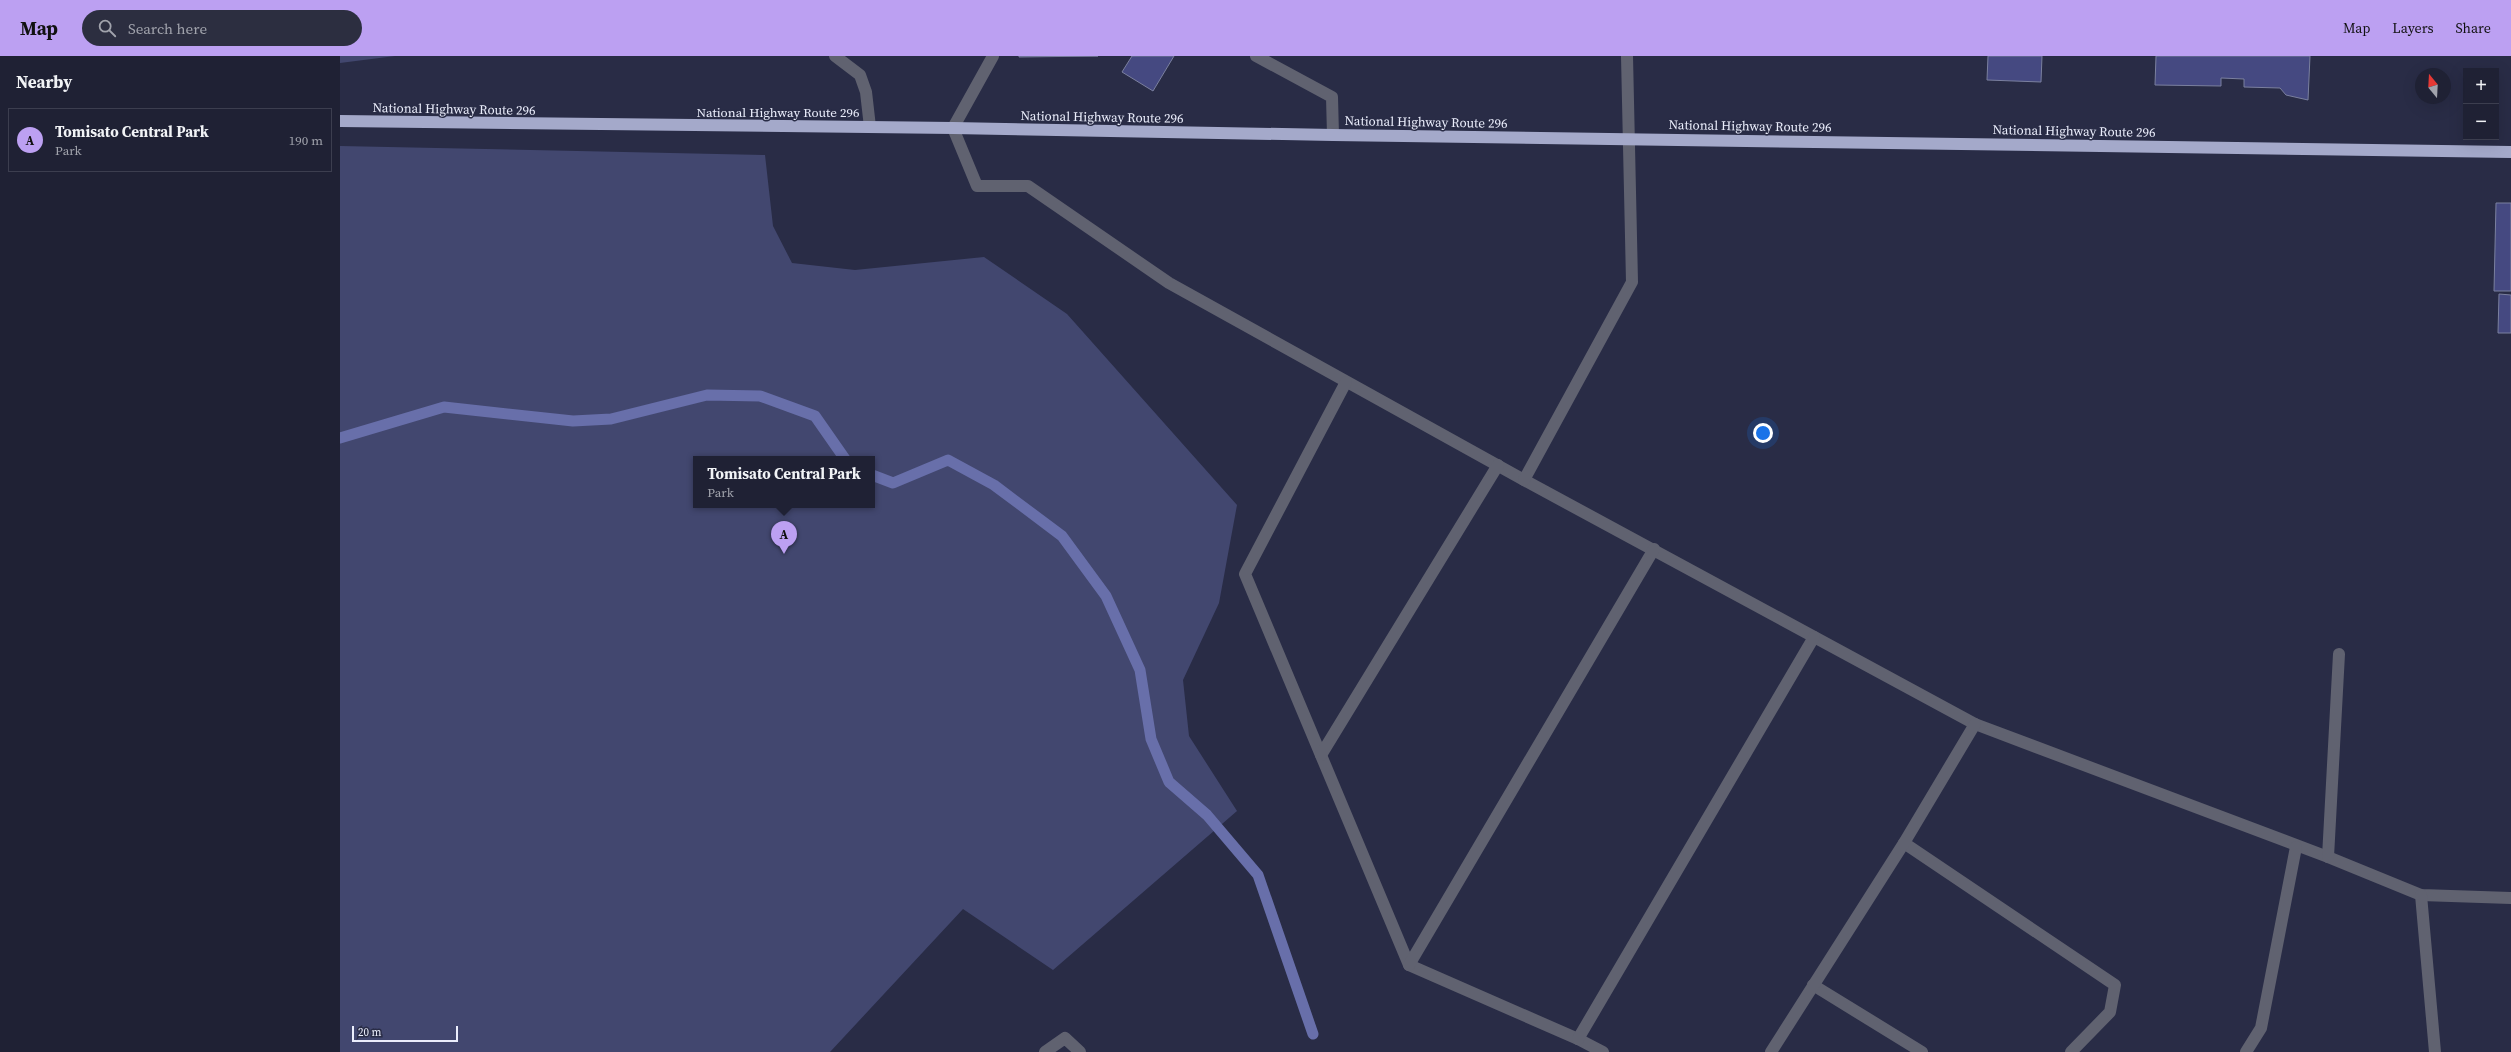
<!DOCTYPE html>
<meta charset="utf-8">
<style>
:root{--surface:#1f2134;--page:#2c2e40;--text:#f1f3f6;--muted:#a1a3ac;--line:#3c3e4f;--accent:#bca0f2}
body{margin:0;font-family:"Source Serif 4",serif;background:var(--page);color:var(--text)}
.controls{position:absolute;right:12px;top:12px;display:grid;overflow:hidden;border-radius:0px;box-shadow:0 4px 16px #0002}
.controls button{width:36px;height:36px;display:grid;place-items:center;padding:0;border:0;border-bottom:1px solid var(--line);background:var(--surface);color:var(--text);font:20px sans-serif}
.compass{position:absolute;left:2075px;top:12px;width:36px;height:36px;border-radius:50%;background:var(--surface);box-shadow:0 4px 16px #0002;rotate:342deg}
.scale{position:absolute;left:12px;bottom:10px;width:106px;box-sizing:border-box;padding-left:4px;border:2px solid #ebeefc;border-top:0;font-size:11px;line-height:14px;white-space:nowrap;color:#ebeefc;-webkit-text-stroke:3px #292c46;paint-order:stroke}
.you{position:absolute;left:1423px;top:377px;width:14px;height:14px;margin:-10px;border:3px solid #fff;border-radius:50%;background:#1a73e8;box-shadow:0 0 0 6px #1a73e833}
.badge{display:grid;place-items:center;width:26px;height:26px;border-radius:50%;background:var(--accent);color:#111;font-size:13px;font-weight:700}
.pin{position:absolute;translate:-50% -33px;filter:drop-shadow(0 1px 2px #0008)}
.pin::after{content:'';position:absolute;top:21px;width:14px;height:12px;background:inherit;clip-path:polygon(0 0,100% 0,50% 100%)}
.popup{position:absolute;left:353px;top:400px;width:182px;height:52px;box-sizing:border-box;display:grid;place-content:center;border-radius:0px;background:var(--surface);filter:drop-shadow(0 1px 3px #0005);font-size:13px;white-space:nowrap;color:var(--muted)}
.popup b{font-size:15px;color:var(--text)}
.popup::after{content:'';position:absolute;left:50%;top:100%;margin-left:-8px;border:8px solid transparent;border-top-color:var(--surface)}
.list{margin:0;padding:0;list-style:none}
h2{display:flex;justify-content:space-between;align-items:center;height:52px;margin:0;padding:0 16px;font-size:17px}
h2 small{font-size:13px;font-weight:400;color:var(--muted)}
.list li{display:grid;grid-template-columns:26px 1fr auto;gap:12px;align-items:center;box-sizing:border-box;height:64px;margin:0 8px 8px;padding:0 8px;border:1px solid var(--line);border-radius:0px}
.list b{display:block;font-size:15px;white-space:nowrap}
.list p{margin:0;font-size:13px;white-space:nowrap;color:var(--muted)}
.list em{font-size:13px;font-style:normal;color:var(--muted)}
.icon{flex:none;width:22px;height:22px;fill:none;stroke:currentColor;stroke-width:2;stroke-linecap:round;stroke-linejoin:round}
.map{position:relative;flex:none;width:2171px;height:996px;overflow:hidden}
header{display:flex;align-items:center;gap:24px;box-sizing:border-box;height:56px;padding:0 20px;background:var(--accent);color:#111}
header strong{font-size:19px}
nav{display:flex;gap:22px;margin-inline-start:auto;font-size:14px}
.search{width:280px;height:36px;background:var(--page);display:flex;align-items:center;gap:10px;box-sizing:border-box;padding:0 14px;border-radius:22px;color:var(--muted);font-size:15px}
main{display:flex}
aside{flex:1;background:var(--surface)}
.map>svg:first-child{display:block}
.green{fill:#42476f;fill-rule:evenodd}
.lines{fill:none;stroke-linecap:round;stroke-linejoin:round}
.stream{stroke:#686faa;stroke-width:11}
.building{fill:#454981;stroke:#7b809f}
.street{stroke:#606270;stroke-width:12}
.highway{stroke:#a4a9ca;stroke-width:12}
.labels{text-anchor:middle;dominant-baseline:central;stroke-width:3;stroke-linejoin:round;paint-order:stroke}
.street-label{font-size:13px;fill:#ebeefc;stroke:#292c46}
</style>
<header>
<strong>Map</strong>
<div class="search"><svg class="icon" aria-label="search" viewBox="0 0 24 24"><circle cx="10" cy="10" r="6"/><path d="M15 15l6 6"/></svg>Search here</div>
<nav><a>Map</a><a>Layers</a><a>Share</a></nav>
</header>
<main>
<aside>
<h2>Nearby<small></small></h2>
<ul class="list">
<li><span class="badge">A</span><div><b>Tomisato Central Park</b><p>Park</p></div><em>190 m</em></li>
</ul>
</aside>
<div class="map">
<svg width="2171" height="996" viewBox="0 0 2171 996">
<rect width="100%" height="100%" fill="#292c46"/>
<!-- green -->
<g class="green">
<polygon points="0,0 55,0 0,7"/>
<path d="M 0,90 L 425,99 L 433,170 L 452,207 L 515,214 L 644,201 L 727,258 L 897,449 L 879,547 L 843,624 L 849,680 L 897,755 L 713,914 L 623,853 L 490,996 L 0,996 ZM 356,403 L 532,403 L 532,449 L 356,449 Z"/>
</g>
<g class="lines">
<!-- stream -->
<g class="stream">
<polyline points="0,382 104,351 233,365 271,363 367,339 420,340 475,360 505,403"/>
<polyline points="532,419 553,427 608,404 654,429 722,480 766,540 800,614 811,683 829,726 867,759 918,819 973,978"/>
</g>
</g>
<!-- building -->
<g class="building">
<polygon points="679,0 758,0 679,1"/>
<polygon points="792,0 834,0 813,35 782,16"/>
<polygon points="1648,0 1702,0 1701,26 1647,24"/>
<polygon points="1816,0 1970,0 1968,44 1946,39 1940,32 1904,31 1904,23 1881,22 1881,30 1815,29"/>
<polygon points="2156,147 2171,147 2171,235 2154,235"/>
<polygon points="2159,238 2171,239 2171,277 2158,277"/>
</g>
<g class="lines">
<!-- street -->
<g class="street">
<polyline points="495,0 520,19 526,36 530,71"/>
<polyline points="653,0 613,72 637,130 688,130 829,227 1184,424 1635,668 1988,801 2081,839 2171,842"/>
<polyline points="916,0 992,41 993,79"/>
<polyline points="1006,326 905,518 1069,909 1238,983 1263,996"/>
<polyline points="1184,424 1292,226 1287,0"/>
<polyline points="981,699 1158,409"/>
<polyline points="1564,787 1775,929 1770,956 1731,996"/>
<polyline points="1988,801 1999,598"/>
<polyline points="2081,839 2095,996"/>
<polyline points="1069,909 1314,493"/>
<polyline points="1473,929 1582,996"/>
<polyline points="1238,983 1474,581"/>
<polyline points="705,996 725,982 740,996"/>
<polyline points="1431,996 1564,787 1635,668"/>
<polyline points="1906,996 1921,972 1956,791"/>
</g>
<!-- highway -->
<polyline class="highway" points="0,65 613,72 993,79 2171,96"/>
</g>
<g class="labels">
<!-- street labels -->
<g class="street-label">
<text transform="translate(114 53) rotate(1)">National Highway Route 296</text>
<text x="438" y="56">National Highway Route 296</text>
<text transform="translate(762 61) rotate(1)">National Highway Route 296</text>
<text transform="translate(1086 66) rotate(1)">National Highway Route 296</text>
<text transform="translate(1410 70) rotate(1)">National Highway Route 296</text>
<text transform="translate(1734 75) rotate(1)">National Highway Route 296</text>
</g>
</g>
</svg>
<div class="controls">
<button>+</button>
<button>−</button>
</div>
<svg class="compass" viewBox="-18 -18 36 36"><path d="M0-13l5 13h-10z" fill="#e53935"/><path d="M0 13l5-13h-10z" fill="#a1a3ac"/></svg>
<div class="scale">20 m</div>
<div class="you"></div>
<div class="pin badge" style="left:444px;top:498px">A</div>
<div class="popup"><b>Tomisato Central Park</b>Park</div>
</div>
</main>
